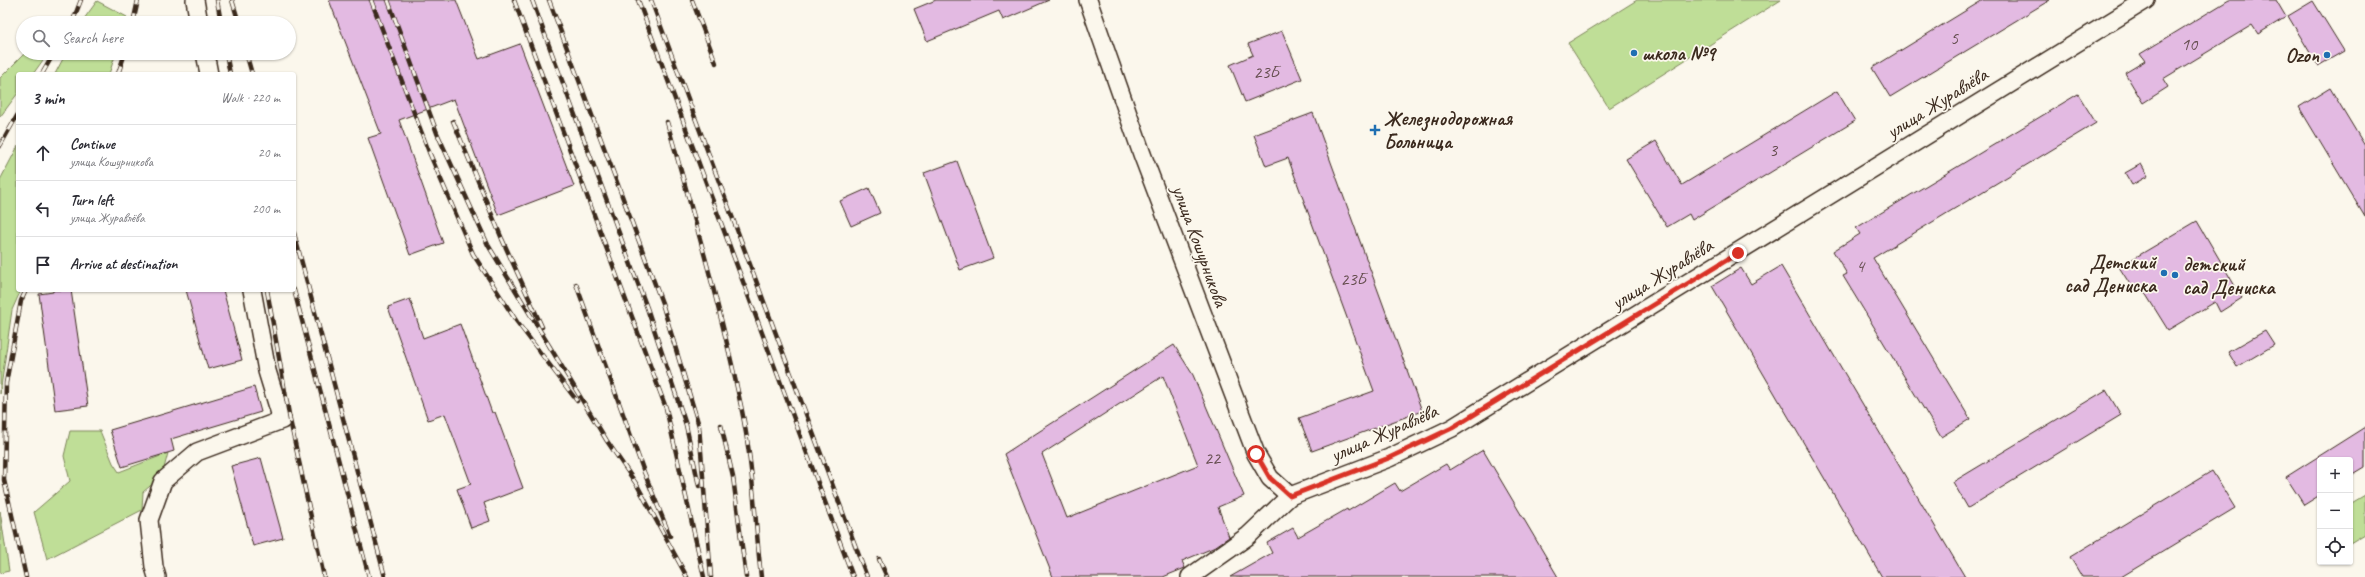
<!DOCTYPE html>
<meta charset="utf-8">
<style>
:root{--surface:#fff;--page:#f2f2f3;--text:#2b2b33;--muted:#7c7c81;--line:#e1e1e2}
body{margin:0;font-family:Caveat,sans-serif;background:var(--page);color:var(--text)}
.controls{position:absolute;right:12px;bottom:12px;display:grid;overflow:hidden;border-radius:4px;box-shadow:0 1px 3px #0004}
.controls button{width:36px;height:36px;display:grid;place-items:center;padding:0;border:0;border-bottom:1px solid var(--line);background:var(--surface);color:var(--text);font:20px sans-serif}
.stop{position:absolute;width:12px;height:12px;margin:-9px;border:3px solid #d93025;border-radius:50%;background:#fff}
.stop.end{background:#d93025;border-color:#fff;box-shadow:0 1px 4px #0008}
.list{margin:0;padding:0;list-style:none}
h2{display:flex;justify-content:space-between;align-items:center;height:52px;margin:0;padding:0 16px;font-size:17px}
h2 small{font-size:13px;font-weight:400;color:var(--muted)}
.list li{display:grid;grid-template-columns:26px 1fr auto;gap:12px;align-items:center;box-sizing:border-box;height:56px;padding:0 16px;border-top:1px solid var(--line)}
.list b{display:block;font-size:15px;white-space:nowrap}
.list p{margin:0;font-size:13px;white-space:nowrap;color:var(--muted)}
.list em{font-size:13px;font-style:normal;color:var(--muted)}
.icon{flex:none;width:22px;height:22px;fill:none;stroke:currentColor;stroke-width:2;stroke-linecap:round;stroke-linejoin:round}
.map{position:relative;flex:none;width:2365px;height:577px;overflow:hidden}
.search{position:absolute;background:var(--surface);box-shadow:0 1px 3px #0004;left:16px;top:16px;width:280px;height:44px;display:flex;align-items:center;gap:10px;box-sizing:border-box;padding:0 14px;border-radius:22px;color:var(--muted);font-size:15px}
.panel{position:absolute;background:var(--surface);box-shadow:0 1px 3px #0004;left:16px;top:72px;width:280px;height:220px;border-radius:4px}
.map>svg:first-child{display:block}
.green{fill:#bfde97;stroke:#7d845a}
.building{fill:#e3bae2;stroke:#3b2a1e;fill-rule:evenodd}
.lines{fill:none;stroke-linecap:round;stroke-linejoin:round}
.minor-casing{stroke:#3b2a1e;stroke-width:20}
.minor{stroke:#fbf7ec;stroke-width:17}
.rail-casing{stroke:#3b2a1e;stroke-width:4.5}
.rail{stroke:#fbf7ec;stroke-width:3;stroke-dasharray:9;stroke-linecap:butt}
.route{stroke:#d93025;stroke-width:5}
.poi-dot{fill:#1f6fb2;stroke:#fbf7ec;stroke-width:1.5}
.labels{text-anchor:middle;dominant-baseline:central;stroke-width:3.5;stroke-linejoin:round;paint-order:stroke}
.number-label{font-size:18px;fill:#654e4f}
.poi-label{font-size:20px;font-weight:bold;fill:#3b2a1e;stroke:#fbf7ec;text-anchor:start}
.street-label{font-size:20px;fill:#3b2a1e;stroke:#fbf7ec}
</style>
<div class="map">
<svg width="2365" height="577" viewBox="0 0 2365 577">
<rect width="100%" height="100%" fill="#fbf7ec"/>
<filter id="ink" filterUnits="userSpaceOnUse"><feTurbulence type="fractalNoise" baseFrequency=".025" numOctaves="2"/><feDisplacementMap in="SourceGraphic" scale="8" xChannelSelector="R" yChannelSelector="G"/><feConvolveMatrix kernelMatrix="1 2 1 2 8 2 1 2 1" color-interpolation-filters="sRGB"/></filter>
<g filter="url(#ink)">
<!-- green -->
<g class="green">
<polygon points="1637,0 1781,0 1609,108 1568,43"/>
<polygon points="97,1 127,17 125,23 81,23"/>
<polygon points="25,53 48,53 33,74 18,74 18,93 0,117 0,78"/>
<polygon points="66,53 116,53 109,74 55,74"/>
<polygon points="18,146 18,290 21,290 12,310 0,394 0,180"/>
<polygon points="70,431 100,431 113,463 119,472 168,453 162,476 143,492 142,510 47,559 34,512 70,481 64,456"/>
<polygon points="2365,495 2365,534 2350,543 2350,504"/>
<polygon points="0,511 9,571 0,573"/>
</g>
<!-- building -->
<g class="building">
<polygon points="329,0 456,0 479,59 520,44 574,186 498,215 454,99 399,120 443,243 410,255 368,138 381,134"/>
<polygon points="936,0 1049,0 1003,20 999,11 927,41 914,9"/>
<polygon points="1983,0 2050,0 1890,97 1872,68"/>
<polygon points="2229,0 2276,0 2286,17 2258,34 2252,25 2163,79 2168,87 2143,103 2125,73 2145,61 2140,54"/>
<polygon points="2313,1 2344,51 2318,66 2288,16"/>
<polygon points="1282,31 1302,79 1245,102 1230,65 1253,55 1248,44"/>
<polygon points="2330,88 2365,146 2365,217 2299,107"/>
<polygon points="1837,91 1855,121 1692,220 1689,214 1667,227 1626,159 1656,141 1682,185"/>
<polygon points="2078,94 2096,123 1873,258 1970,419 1941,437 1843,276 1847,274 1833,251 1860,234 1856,228"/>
<polygon points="1313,113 1422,411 1312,451 1299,418 1374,391 1288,158 1266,166 1254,135"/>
<polygon points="957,161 993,258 960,270 924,173"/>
<polygon points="2141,164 2148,176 2132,185 2125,173"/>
<polygon points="869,188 880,213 851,226 840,201"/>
<polygon points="2197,221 2242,298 2220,312 2215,302 2168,330 2140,285 2133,289 2119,267"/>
<polygon points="1781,266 1965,577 1882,577 1712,286 1741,268 1751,284"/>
<polygon points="53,290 71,290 88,406 55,410 39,294 53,292"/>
<polygon points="186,290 223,290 242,360 208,369"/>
<polygon points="410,299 423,338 460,324 492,413 495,412 523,488 484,503 490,521 471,528 457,489 471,484 445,414 428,420 388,307"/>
<polygon points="2265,331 2274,345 2237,367 2228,352"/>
<path d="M 1174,345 L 1193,375 L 1244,496 L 1218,507 L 1229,537 L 1213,548 L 1182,561 L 1185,568 L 1163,577 L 1053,577 L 1004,454 ZM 1163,376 L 1198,465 L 1067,518 L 1042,454 Z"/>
<polygon points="254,387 261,412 171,439 174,451 122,467 110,430"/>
<polygon points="2106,390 2121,415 1968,508 1953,482"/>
<polygon points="2365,427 2365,467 2350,476 2350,460 2320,460 2320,495 2304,505 2286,477"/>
<polygon points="1483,450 1558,577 1230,577 1272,553 1267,543 1293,528 1298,537 1347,509 1348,511 1395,483 1400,491 1446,464 1450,470"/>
<polygon points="261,458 283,538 253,546 231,466"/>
<polygon points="2212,471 2235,508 2121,577 2082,577 2070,557"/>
</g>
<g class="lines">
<defs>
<g id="minor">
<polyline points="195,0 199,23"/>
<polyline points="1088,0 1142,154 1256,454 1270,478 1290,496"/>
<polyline points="205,53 209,74"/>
<polyline points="157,577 154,567 149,520 163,481 197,452 282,420 267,371 252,290"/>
<polyline points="1190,577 1248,536 1290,496 1389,458 1452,428 2146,0"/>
</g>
</defs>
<!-- minor casing -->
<use href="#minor" class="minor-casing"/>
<!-- minor -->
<use href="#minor" class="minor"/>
<defs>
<g id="rail">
<polyline points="217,0 221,23"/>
<polyline points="232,0 239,23"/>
<polyline points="371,0 429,152 473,254 517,322 577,401"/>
<polyline points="388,0 437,133 488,245 607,441 637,485 687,577"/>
<polyline points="514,0 666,408 704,577"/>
<polyline points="532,0 647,308 686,425 699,486"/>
<polyline points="549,0 662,303 699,426 711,577"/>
<polyline points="638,0 853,577"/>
<polyline points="651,0 867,577"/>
<polyline points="692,0 716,63"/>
<polyline points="72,23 81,0"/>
<polyline points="133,23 138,0"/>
<polyline points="226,53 230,74"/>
<polyline points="246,53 252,74"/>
<polyline points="42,74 54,53"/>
<polyline points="118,74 125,53"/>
<polyline points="453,121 502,239 542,327"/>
<path d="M 667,122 C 694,216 721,310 741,406 C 753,462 755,520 761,577"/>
<polyline points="0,146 18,114"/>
<polyline points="294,233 385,577"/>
<polyline points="576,284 644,472 670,536"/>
<polyline points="26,290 21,301 6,383 4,480 26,577"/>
<polyline points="267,290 290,420 324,577"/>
<polyline points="294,290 369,577"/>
<polyline points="721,425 733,477 746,577"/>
<polyline points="879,559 887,577"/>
</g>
</defs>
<!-- rail casing -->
<use href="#rail" class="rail-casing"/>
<!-- rail -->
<use href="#rail" class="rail"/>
</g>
</g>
<g class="lines" filter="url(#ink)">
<!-- route -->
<polyline class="route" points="1256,454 1270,478 1290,496 1389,458 1452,428 1738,253"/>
</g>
<!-- markers -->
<g class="poi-dot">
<circle cx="1634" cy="53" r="4"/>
<circle cx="2327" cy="55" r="4"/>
<path d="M1373 124h4v4h4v4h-4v4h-4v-4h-4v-4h4z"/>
<circle cx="2164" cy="273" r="4"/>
<circle cx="2175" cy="275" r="4"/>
</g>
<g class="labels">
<!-- number labels -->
<g class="number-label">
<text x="1954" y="38">5</text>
<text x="2189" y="44">10</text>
<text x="1266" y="72">23Б</text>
<text x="1773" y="150">3</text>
<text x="1860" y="266">4</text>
<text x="1353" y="279">23Б</text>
<text x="1212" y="458">22</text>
</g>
<!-- poi labels -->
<g class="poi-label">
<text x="1642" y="53">школа №9</text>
<text x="2319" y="55" text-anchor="end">Ozon</text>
<text x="1384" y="118">Железнодорожная<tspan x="1384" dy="23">Больница</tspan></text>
<text x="2156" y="262" text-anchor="end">Детский<tspan x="2156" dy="23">сад Дениска</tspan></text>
<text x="2183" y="264">детский<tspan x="2183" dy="23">сад Дениска</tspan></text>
</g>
<!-- street labels -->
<g class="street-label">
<text transform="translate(1937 103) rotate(-32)">улица Журавлёва</text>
<text transform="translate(1200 246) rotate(70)">улица Кошурникова</text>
<text transform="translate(1662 274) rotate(-32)">улица Журавлёва</text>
<text transform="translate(1384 433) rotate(-24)">улица Журавлёва</text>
</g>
</g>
</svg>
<div class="controls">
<button>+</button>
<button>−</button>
<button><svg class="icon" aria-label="locate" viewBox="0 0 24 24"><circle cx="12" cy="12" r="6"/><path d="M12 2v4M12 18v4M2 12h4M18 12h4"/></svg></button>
</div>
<div class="stop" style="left:1256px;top:454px"></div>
<div class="stop end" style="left:1738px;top:253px"></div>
<div class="search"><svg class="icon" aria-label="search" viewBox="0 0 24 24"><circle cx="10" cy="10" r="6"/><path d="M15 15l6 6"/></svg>Search here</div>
<section class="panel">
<h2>3 min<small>Walk · 220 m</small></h2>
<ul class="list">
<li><svg class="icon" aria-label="ahead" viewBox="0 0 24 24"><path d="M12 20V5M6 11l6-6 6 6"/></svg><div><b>Continue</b><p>улица Кошурникова</p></div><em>20 m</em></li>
<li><svg class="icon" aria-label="left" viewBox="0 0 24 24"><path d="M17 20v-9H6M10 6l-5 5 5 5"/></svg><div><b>Turn left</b><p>улица Журавлёва</p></div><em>200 m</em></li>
<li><svg class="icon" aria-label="arrive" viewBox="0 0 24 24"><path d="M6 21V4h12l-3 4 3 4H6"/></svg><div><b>Arrive at destination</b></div></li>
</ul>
</section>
</div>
